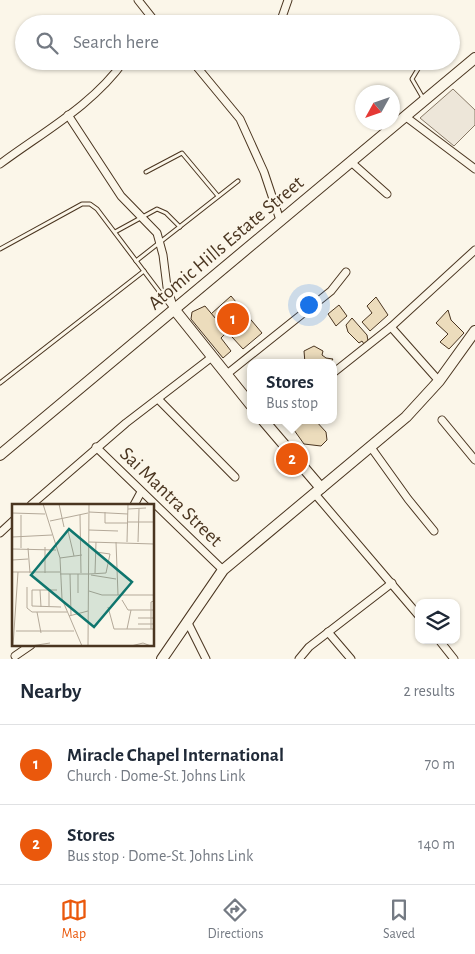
<!DOCTYPE html>
<meta charset="utf-8">
<style>
:root{--surface:#fff;--page:#f2f2f3;--text:#1f2937;--muted:#747a83;--line:#e0e1e3;--accent:#ea580c}
body{margin:0;font-family:"Alegreya Sans",sans-serif;background:var(--page);color:var(--text)}
.controls{position:absolute;right:15px;bottom:15px;display:grid;overflow:hidden;border-radius:10px;box-shadow:0 1px 4px #0004}
.controls button{width:45px;height:45px;display:grid;place-items:center;padding:0;border:0;border-bottom:1px solid var(--line);background:var(--surface);color:var(--text);font:25px sans-serif}
.compass{position:absolute;left:355px;top:85px;width:45px;height:45px;border-radius:50%;background:var(--surface);box-shadow:0 1px 4px #0004;rotate:230deg}
.you{position:absolute;left:308px;top:304px;width:18px;height:18px;margin:-12px;border:4px solid #fff;border-radius:50%;background:#1a73e8;box-shadow:0 0 0 8px #1a73e833}
.badge{display:grid;place-items:center;width:32px;height:32px;border-radius:50%;background:var(--accent);color:#fff;font-size:16px;font-weight:700}
.pin{position:absolute;translate:-50% -50%;border:2px solid #fff;box-shadow:0 1px 5px #0006}
.popup{position:absolute;left:247px;top:359px;width:90px;height:65px;box-sizing:border-box;display:grid;place-content:center;border-radius:10px;background:var(--surface);filter:drop-shadow(0 1px 4px #0005);font-size:16px;white-space:nowrap;color:var(--muted)}
.popup b{font-size:19px;color:var(--text)}
.popup::after{content:'';position:absolute;left:50%;top:100%;margin-left:-10px;border:10px solid transparent;border-top-color:var(--surface)}
.list{margin:0;padding:0;list-style:none}
h2{display:flex;justify-content:space-between;align-items:center;height:65px;margin:0;padding:0 20px;font-size:21px}
h2 small{font-size:16px;font-weight:400;color:var(--muted)}
.list li{display:grid;grid-template-columns:32px 1fr auto;gap:15px;align-items:center;box-sizing:border-box;height:80px;padding:0 20px;border-top:1px solid var(--line)}
.list b{display:block;font-size:19px;white-space:nowrap}
.list p{margin:0;font-size:16px;white-space:nowrap;color:var(--muted)}
.list em{font-size:16px;font-style:normal;color:var(--muted)}
.icon{flex:none;width:28px;height:28px;fill:none;stroke:currentColor;stroke-width:2;stroke-linecap:round;stroke-linejoin:round}
.map{position:relative;flex:none;width:475px;height:659px;overflow:hidden}
.search{position:absolute;background:var(--surface);box-shadow:0 1px 4px #0004;left:15px;right:15px;top:15px;height:55px;display:flex;align-items:center;gap:12px;box-sizing:border-box;padding:0 18px;border-radius:28px;color:var(--muted);font-size:19px}
.sheet{height:225px;background:var(--surface)}
nav{display:flex;justify-content:space-around;align-items:center;box-sizing:border-box;height:70px;border-top:1px solid var(--line);background:var(--surface);font-size:14px;color:var(--muted)}
nav a{display:grid;justify-items:center;gap:2px}
nav .on{color:var(--accent)}
.map>svg:first-child{display:block}
.green{fill:#ede6d9;stroke:#887966}
.building{fill:#ecdcbc;stroke:#4a3520}
.lines{fill:none;stroke-linecap:round;stroke-linejoin:round}
.lane-casing{stroke:#4a3520;stroke-width:5}
.street-casing{stroke:#4a3520;stroke-width:9}
.secondary-casing{stroke:#4a3520;stroke-width:12}
.lane{stroke:#fbf6e9;stroke-width:3}
.street{stroke:#fbf6e9;stroke-width:7}
.secondary{stroke:#fbf6e9;stroke-width:10}
.labels{text-anchor:middle;dominant-baseline:central;stroke-width:4;stroke-linejoin:round;paint-order:stroke}
.street-label{font-size:20px;fill:#4a3520;stroke:#fbf6e9}
.inset-road{fill:none;stroke:#b4a999;stroke-width:1}
.view{fill:#0f766e;fill-opacity:0.15;stroke:#0f766e;stroke-width:2.5}
.inset-edge{fill:none;stroke:#4a3520;stroke-width:2.5}
</style>
<div class="map">
<svg width="475" height="659" viewBox="0 0 475 659">
<rect width="100%" height="100%" fill="#fbf6e9"/>
<!-- green -->
<polygon class="green" points="453,89 475,110 475,125 454,146 420,118"/>
<!-- building -->
<g class="building">
<polygon points="231,296 262,333 243,349 211,314"/>
<polygon points="376,297 388,315 370,331 362,322 372,313 367,306"/>
<polygon points="339,305 347,316 336,326 328,314"/>
<polygon points="205,306 227,332 221,338 231,351 223,358 191,319 192,312"/>
<polygon points="448,310 451,320 464,333 449,349 440,342 448,334 436,323"/>
<polygon points="352,318 367,335 368,341 364,344 362,341 359,343 348,332 346,325"/>
<polygon points="314,346 323,351 322,355 326,358 333,359 330,363 305,363 304,351"/>
<polygon points="292,420 315,420 326,432 327,440 321,446 304,444 289,423"/>
</g>
<g class="lines">
<defs>
<g id="lane">
<polyline points="418,69 412,79 423,98"/>
<polyline points="146,172 182,153 218,196"/>
<polyline points="115,232 157,209 166,213 180,227"/>
<polyline points="0,249 82,204 90,204 97,209 171,307"/>
<polyline points="136,261 238,181"/>
<polyline points="0,383 144,271"/>
</g>
<g id="street">
<polyline points="138,0 157,24"/>
<polyline points="281,20 288,0"/>
<polyline points="192,61 240,119 264,172 280,220"/>
<polyline points="68,115 121,196 157,233 163,255 167,287 174,309"/>
<polyline points="406,117 475,169"/>
<polyline points="351,162 387,194"/>
<path d="M 0,164 C 43,132 93,105 124,61"/>
<polyline points="391,327 439,381"/>
<polyline points="333,373 391,327 475,250"/>
<polyline points="227,374 331,291 346,272"/>
<polyline points="158,399 235,477"/>
<polyline points="442,420 475,460"/>
<polyline points="370,446 408,499 434,531"/>
<polyline points="96,447 223,570"/>
<polyline points="315,494 419,616"/>
<polyline points="31,505 126,423 212,357"/>
<polyline points="134,505 141,492"/>
<polyline points="0,533 14,520"/>
<polyline points="187,621 206,659"/>
<polyline points="328,632 351,659"/>
<polyline points="439,640 454,659"/>
<polyline points="15,656 31,645"/>
<polyline points="299,659 309,647 392,583"/>
</g>
<g id="secondary">
<polyline points="174,309 251,405"/>
<polyline points="263,420 321,488"/>
<polyline points="0,455 475,58"/>
<polyline points="162,659 223,570 406,417 439,381 475,331"/>
</g>
</defs>
<!-- lane casing -->
<use href="#lane" class="lane-casing"/>
<!-- street casing -->
<use href="#street" class="street-casing"/>
<!-- secondary casing -->
<use href="#secondary" class="secondary-casing"/>
<!-- lane -->
<use href="#lane" class="lane"/>
<!-- street -->
<use href="#street" class="street"/>
<!-- secondary -->
<use href="#secondary" class="secondary"/>
</g>
<g class="labels">
<!-- street labels -->
<g class="street-label">
<text transform="translate(226 243) rotate(-40)">Atomic Hills Estate Street</text>
<text transform="translate(171 497) rotate(44)">Sai Mantra Street</text>
</g>
</g>
<!-- overview -->
<g transform="translate(12 504)">
<rect width="142" height="142" fill="#fbf6e9"/>
<path class="inset-road" d="M 31,0 L 48,54 L 50,95 L 70,142M 47,0 L 52,23M 116,5 L 134,4M 77,8 L 116,10M 93,8 L 93,19 L 116,19M 0,9 L 33,10M 9,11 L 9,44M 68,11 L 69,69M 38,17 L 76,9M 116,18 L 142,18M 77,26 L 106,27M 56,27 L 62,52M 0,33 L 40,31M 77,38 L 142,40M 104,38 L 106,91M 115,38 L 116,0M 126,38 L 127,5M 16,44 L 18,69M 0,45 L 44,46M 48,54 L 70,51M 0,56 L 16,55M 0,68 L 48,68M 33,69 L 33,43M 83,69 L 84,38M 48,70 L 77,70M 58,70 L 59,111M 66,70 L 66,89M 77,70 L 94,69 L 98,50 L 84,48M 79,71 L 104,75M 15,83 L 15,104 L 20,108 L 55,108M 28,86 L 29,103M 37,86 L 37,102M 45,86 L 20,86 L 20,102 L 49,103M 77,87 L 90,91 L 142,91M 110,96 L 116,106 L 142,106M 96,103 L 102,125 L 142,125M 25,108 L 29,129M 57,112 L 76,107M 126,114 L 142,114M 126,120 L 142,120M 115,125 L 119,106M 139,125 L 139,98 L 142,97M 4,127 L 62,127M 1,142 L 6,68M 19,142 L 38,139M 76,142 L 77,0M 119,142 L 131,139 L 139,142"/>
<path class="view" d="M 57,25 L 120,78 L 82,123 L 19,71 Z"/>
<rect width="142" height="142" class="inset-edge"/>
</g>
</svg>
<div class="controls">
<button><svg class="icon" aria-label="layers" viewBox="0 0 24 24"><path d="M12 4l9 5-9 5-9-5zM3 14l9 5 9-5"/></svg></button>
</div>
<svg class="compass" viewBox="-18 -18 36 36"><path d="M0-13l5 13h-10z" fill="#e53935"/><path d="M0 13l5-13h-10z" fill="#747a83"/></svg>
<div class="you"></div>
<div class="pin badge" style="left:233px;top:319px">1</div>
<div class="pin badge" style="left:292px;top:459px">2</div>
<div class="popup"><b>Stores</b>Bus stop</div>
<div class="search"><svg class="icon" aria-label="search" viewBox="0 0 24 24"><circle cx="10" cy="10" r="6"/><path d="M15 15l6 6"/></svg>Search here</div>
</div>
<section class="sheet">
<h2>Nearby<small>2 results</small></h2>
<ul class="list">
<li><span class="badge">1</span><div><b>Miracle Chapel International</b><p>Church · Dome-St. Johns Link</p></div><em>70 m</em></li>
<li><span class="badge">2</span><div><b>Stores</b><p>Bus stop · Dome-St. Johns Link</p></div><em>140 m</em></li>
</ul>
</section>
<nav>
<a class="on"><svg class="icon" aria-label="map" viewBox="0 0 24 24"><path d="M3 6l6-2 6 2 6-2v14l-6 2-6-2-6 2zM9 4v14M15 6v14"/></svg>Map</a>
<a><svg class="icon" aria-label="directions" viewBox="0 0 24 24"><path d="M12 3l9 9-9 9-9-9zM9 14v-3h6M13 9l2 2-2 2"/></svg>Directions</a>
<a><svg class="icon" aria-label="saved" viewBox="0 0 24 24"><path d="M7 4h10v16l-5-4-5 4z"/></svg>Saved</a>
</nav>
